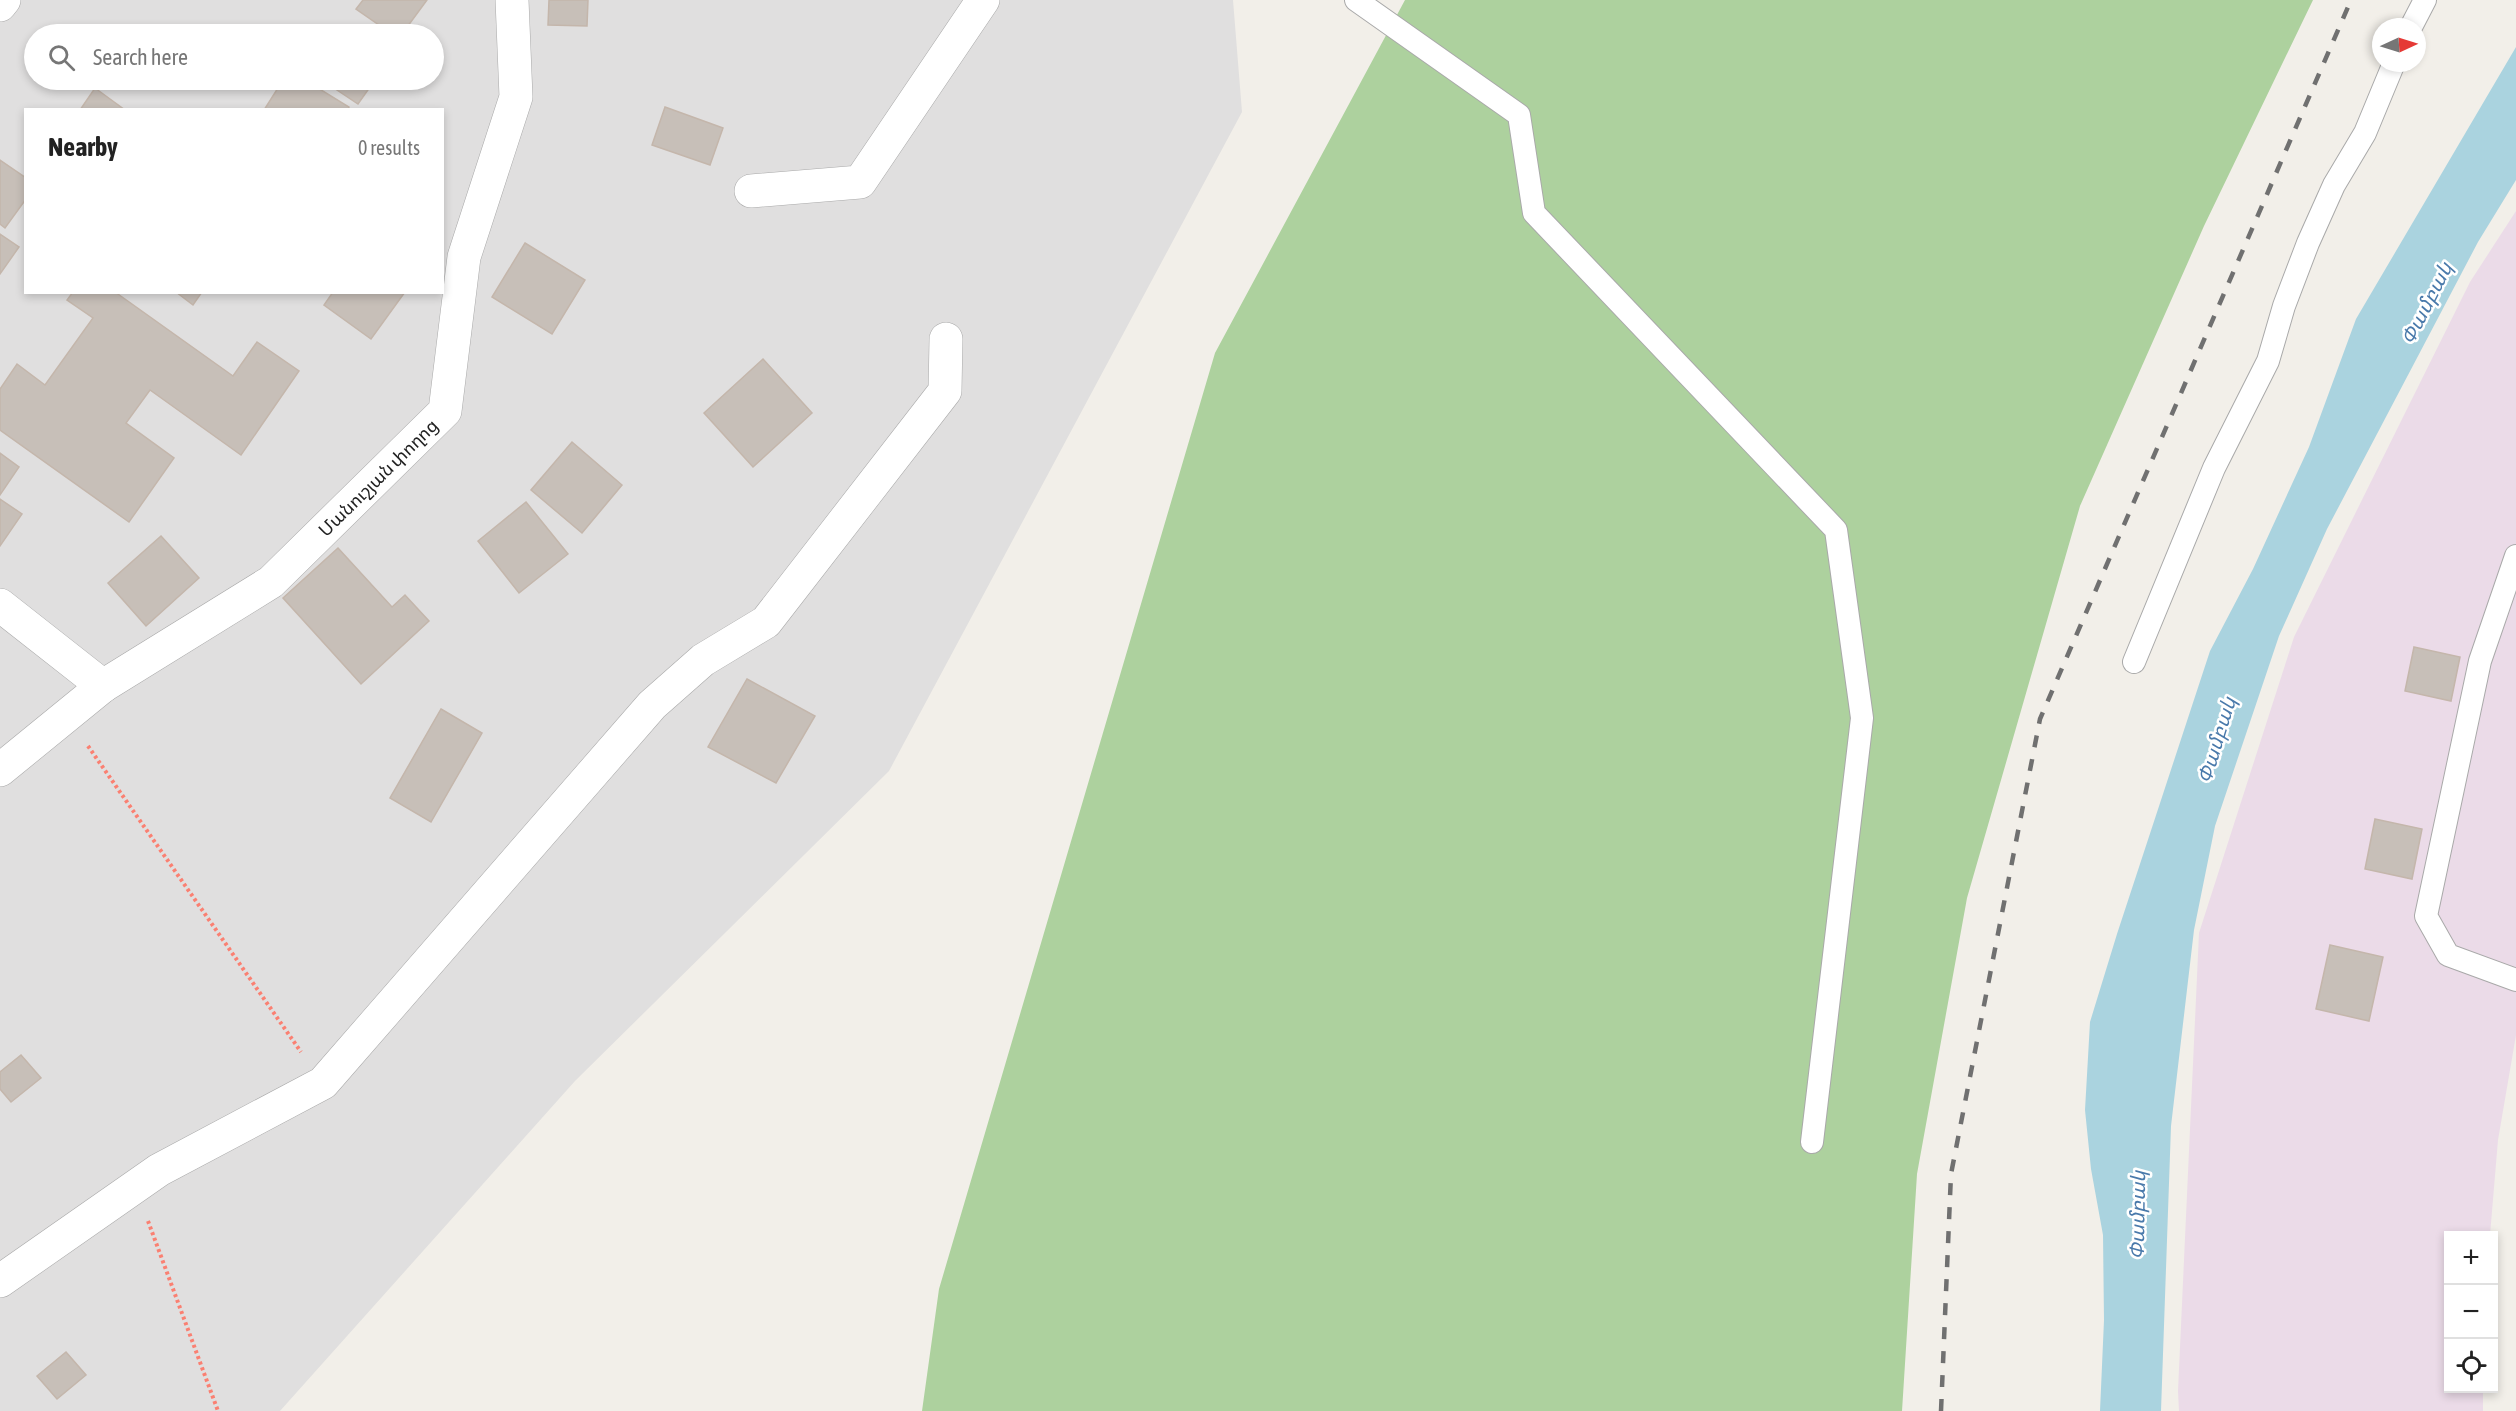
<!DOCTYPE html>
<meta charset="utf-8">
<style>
:root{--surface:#fff;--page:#f6f6f6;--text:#222;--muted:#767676;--line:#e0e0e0}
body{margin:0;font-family:"Asap Condensed","Noto Sans Armenian",sans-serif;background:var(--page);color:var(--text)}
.controls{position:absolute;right:18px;bottom:18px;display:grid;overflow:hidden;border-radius:0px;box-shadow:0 3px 9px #0003}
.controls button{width:54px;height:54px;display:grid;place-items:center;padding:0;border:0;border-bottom:2px solid var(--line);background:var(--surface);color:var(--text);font:30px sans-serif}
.compass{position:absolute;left:2372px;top:18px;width:54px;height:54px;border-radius:50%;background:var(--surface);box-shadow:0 3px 9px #0003;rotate:86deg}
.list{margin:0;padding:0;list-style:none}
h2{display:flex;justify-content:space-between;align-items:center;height:78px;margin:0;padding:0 24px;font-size:26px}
h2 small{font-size:20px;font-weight:400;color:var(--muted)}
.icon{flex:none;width:33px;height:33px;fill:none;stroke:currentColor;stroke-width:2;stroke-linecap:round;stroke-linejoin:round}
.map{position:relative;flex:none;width:2516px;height:1411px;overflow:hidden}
.search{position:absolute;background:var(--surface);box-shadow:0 3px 9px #0003;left:24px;top:24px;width:420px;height:66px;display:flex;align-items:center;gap:15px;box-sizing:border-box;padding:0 21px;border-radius:33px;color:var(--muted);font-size:22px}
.panel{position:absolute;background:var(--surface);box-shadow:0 3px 9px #0003;left:24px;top:108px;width:420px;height:186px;border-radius:0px}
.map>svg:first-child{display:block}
.residential{fill:#e0dfdf;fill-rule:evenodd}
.industrial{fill:#ebdbe8}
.forest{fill:#add19e}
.water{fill:#aad3df}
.building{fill:#c7bfb8;stroke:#c4b6ab;stroke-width:1.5}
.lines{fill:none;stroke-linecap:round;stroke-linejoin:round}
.lane-casing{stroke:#a9a9a9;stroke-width:24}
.street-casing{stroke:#a9a9a9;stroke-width:34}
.path{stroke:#fa8072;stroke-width:4;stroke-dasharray:3 3;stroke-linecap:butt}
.lane{stroke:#fff;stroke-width:22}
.street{stroke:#fff;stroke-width:33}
.rail{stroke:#707070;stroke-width:4.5;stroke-dasharray:12 12;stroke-linecap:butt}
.labels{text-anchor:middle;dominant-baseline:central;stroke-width:5;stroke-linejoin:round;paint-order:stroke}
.street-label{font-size:18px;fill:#222;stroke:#fff}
.water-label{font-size:20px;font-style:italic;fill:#4a7aab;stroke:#fff}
</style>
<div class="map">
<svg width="2516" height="1411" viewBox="0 0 2516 1411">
<rect width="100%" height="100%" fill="#f2efe9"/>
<!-- residential -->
<path class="residential" d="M 0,0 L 1233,0 L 1242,112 L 889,771 L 575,1081 L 280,1411 L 0,1411 ZM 34,34 L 434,34 L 434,80 L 34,80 ZM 26,110 L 442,110 L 442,292 L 26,292 Z"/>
<!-- industrial -->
<polygon class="industrial" points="2516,211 2516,1035 2498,1140 2490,1235 2448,1236 2448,1388 2483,1389 2483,1411 2179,1411 2178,1391 2199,933 2294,637 2470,282"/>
<!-- forest -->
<polygon class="forest" points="1405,0 2313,0 2204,226 2080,506 1967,898 1917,1174 1902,1411 922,1411 939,1289 1215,353"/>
<!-- water -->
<polygon class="water" points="2516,47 2516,180 2478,242 2327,529 2279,636 2215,826 2194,930 2171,1126 2161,1411 2100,1411 2104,1320 2103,1235 2091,1169 2085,1110 2090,1022 2117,934 2210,651 2253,569 2309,447 2356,319"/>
<!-- building -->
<g class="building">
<polygon points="363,0 427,0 402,34 392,34 356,9"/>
<polygon points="549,0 588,0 587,26 548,25"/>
<polygon points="342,25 355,34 336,34"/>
<polygon points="283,80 305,80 349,107 348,110 264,110"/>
<polygon points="322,80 375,80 358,104"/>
<polygon points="95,88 125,110 80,110"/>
<polygon points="665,107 723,128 710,165 652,145"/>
<polygon points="0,160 26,178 26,199 5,228 0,224"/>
<polygon points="0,234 19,247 0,274"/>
<polygon points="525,243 585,280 552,334 492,297"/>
<polygon points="73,292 115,292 233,376 257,342 299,371 241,455 150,390 126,423 174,458 129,522 0,430 0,389 17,364 45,385 93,318 67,300"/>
<polygon points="176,292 202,292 193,305"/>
<polygon points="333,292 405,292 371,339 324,305"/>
<polygon points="763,359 812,413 753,467 704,413"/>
<polygon points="572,442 622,485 582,533 531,490"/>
<polygon points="0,453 19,467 0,495"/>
<polygon points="0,499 22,514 0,546"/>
<polygon points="526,502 568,554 519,593 478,541"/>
<polygon points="161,536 199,578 146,626 108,583"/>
<polygon points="338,548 392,607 405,595 429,621 361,684 283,598"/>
<polygon points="2414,647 2460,657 2451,701 2405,691"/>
<polygon points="747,679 815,716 776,783 708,747"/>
<polygon points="441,709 482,733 431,822 390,798"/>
<polygon points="2375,819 2422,829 2412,879 2365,869"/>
<polygon points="2330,945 2383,957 2369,1021 2316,1009"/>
<polygon points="21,1055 41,1078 11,1102 0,1089 0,1072"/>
<polygon points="66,1352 86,1375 57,1399 37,1376"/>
</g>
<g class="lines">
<defs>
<g id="lane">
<polyline points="1356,0 1519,115 1534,213 1836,530 1862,718 1812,1142"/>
<polyline points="2411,27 2425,0"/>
<polyline points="2516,556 2480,661 2426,916 2448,955 2516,980"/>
<polyline points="2134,662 2214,468 2268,361 2284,306 2308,243 2334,185 2365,133 2394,63"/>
</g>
<g id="street">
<polyline points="0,5 4,0"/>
<polyline points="751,191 860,182 983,0"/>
<polyline points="0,605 103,686"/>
<path id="s1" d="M 0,770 L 103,686 L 271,582 L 445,411 L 464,257 L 516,97 L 512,0"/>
<polyline points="0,1281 159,1170 323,1083 652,705 703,660 766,622 945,391 946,339"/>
</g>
</defs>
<!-- lane casing -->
<use href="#lane" class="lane-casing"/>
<!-- street casing -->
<use href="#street" class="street-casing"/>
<!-- path -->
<g class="path">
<polyline points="88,746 301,1052"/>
<polyline points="148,1221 218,1411"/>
</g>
<!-- lane -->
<use href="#lane" class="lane"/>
<!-- street -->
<use href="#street" class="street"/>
<!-- rail -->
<polyline class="rail" points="1941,1411 1951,1174 2040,719 2351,0"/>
</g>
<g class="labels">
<!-- street labels -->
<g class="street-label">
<text stroke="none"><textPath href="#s1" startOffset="480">Մանուշյան փողոց</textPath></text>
</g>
<!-- water labels -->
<g class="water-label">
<text transform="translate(2426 303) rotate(-63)">Փամբակ</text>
<text transform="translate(2216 740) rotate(-73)">Փամբակ</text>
<text transform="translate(2137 1215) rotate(-89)">Փամբակ</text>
</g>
</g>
</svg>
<div class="controls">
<button>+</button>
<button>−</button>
<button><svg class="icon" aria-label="locate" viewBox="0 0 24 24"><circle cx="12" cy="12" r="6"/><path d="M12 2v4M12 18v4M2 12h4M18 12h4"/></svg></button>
</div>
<svg class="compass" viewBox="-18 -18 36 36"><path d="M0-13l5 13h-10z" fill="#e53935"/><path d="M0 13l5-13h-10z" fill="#767676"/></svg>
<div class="search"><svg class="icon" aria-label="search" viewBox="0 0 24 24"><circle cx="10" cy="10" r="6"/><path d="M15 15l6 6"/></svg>Search here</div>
<section class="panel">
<h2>Nearby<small>0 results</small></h2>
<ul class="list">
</ul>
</section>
</div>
